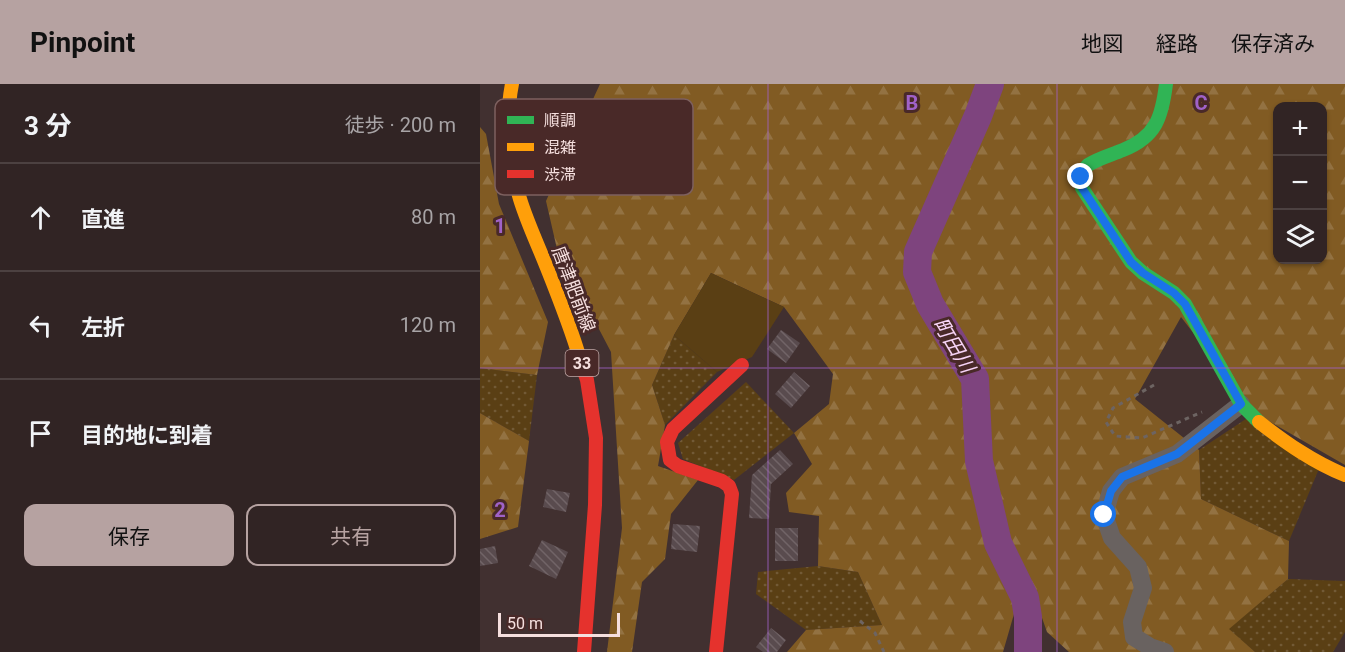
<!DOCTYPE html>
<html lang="ja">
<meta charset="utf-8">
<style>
:root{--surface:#312424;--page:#392c2c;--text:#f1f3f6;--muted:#a8a4a6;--line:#4c4141;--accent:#b6a2a1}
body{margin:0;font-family:Roboto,"Noto Sans JP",sans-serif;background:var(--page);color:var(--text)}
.controls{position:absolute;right:18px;top:18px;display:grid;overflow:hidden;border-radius:12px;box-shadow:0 2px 4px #0004}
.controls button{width:54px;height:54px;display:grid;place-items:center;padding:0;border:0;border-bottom:2px solid var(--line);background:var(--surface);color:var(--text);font:30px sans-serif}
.scale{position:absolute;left:18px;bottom:15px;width:122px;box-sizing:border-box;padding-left:6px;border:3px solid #f5dfde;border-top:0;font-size:16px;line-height:21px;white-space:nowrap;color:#f5dfde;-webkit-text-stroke:4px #492928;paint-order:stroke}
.stop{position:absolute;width:18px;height:18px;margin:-14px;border:4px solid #1a73e8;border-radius:50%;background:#fff}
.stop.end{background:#1a73e8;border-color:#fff;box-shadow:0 2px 6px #0008}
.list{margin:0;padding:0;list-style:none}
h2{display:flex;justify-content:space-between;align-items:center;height:78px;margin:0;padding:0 24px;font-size:26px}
h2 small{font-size:20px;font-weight:400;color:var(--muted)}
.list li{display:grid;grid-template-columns:39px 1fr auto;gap:18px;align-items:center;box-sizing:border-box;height:108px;padding:0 24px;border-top:2px solid var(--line)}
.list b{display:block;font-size:22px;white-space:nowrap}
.list em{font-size:20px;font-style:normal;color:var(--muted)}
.actions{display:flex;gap:12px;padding:18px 24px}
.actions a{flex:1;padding:14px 0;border:2px solid var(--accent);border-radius:12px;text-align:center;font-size:21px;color:var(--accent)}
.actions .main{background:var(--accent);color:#111}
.icon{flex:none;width:33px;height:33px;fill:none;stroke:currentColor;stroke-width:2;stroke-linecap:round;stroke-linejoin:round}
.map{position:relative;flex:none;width:865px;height:568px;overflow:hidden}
header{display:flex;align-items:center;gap:36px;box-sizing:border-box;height:84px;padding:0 30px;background:var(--accent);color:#111}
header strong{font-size:28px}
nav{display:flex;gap:33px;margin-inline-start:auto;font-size:21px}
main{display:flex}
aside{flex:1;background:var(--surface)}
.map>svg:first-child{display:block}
.grass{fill:url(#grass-dots)}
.forest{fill:url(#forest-firs);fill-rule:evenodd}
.garden{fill:#5a3f14}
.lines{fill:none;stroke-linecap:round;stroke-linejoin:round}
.river{stroke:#7e447e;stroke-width:28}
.building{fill:url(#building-back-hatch)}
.path{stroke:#6d6462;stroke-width:3;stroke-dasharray:4.5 4.5;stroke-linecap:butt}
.street{stroke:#696260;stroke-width:18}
.fast{stroke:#30b455;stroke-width:14}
.slow{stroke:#ff9f0a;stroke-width:14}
.jam{stroke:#e5322d;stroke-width:14}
.route{stroke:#1a73e8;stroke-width:8}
.grid{fill:none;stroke:#a062c8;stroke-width:1.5;stroke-opacity:0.55}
.labels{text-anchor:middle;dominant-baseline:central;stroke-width:6;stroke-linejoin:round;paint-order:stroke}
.shield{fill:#492928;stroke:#c1a8a7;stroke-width:1.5}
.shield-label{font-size:16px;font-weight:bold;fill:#f5dfde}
.street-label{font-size:18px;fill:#f5dfde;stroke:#492928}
.water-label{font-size:20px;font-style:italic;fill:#f7d4f7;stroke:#492928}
.key{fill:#492928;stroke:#7d605f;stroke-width:1.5}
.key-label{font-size:16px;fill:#f5dfde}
.grid-label{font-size:20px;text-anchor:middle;font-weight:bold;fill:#a062c8;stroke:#492928;stroke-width:6;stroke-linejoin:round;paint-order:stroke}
</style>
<header>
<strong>Pinpoint</strong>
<nav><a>地図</a><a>経路</a><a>保存済み</a></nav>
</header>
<main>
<aside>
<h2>3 分<small>徒歩 · 200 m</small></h2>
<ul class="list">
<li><svg class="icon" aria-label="ahead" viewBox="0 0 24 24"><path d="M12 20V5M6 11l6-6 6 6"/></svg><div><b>直進</b></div><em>80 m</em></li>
<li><svg class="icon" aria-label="left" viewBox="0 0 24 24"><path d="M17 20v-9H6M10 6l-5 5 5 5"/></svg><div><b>左折</b></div><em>120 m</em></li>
<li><svg class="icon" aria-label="arrive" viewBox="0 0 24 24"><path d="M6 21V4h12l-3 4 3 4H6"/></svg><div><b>目的地に到着</b></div></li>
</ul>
<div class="actions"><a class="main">保存</a><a>共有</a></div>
</aside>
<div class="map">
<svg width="865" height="568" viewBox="0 0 865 568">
<defs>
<pattern id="grass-dots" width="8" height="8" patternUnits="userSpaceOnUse" patternTransform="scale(1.5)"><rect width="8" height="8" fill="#5a3f14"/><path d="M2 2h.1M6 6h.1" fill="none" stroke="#725a36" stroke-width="1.8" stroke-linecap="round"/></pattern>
<pattern id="forest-firs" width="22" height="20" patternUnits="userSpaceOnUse" patternTransform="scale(1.5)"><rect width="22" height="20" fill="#815b23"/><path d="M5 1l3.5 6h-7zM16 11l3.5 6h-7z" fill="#937242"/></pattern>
<pattern id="building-back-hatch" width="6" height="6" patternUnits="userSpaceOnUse" patternTransform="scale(1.5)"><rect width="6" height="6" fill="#594b4e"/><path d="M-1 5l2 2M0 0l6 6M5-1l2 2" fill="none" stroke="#716467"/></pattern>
</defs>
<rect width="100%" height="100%" fill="#413030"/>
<!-- grass -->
<g class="grass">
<polygon points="194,251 237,288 185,341 172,301"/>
<polygon points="0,284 57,291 49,357 0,329"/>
<polygon points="266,298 314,349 254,396 203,375 198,359"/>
<polygon points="775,329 843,375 809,457 721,415 719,366"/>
<polygon points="338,482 378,488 402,541 326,546 276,510 278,488"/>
<polygon points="808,495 865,497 865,548 853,568 775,568 748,545"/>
</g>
<!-- forest -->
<g class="forest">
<path d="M 120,0 L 865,0 L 865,381 L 775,329 L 701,233 L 655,315 L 719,366 L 721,415 L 809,457 L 808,495 L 749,545 L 775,568 L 589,568 L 567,548 L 555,514 L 536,523 L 523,568 L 307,568 L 326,546 L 402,541 L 378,488 L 338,482 L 339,432 L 309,428 L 306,409 L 332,380 L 314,349 L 349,320 L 353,290 L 304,223 L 231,189 L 194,251 L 172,301 L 185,341 L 178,382 L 218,396 L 191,430 L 185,475 L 162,498 L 152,568 L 127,568 L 142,444 L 131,268 L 77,165 L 66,117 ZM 798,22 L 842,22 L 842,176 L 798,176 Z"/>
<polygon points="0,43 6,50 19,120 68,238 57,291 0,284"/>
<polygon points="0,329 49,357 38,443 0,455"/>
</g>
<!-- garden -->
<polygon class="garden" points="231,189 304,223 272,273 237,288 194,251"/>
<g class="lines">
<!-- river -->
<polyline class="river" points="510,0 498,32 438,168 437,188 450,220 495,295 499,377 518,459 545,514 548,533 548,568"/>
</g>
<!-- building -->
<g class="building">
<polygon points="301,246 320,259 306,279 287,265"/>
<polygon points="314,288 330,302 311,324 295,310"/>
<polygon points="300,366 313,380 291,400 289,435 269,434 272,391"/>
<polygon points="67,405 90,409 86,428 63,423"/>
<polygon points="193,440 220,442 217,468 191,465"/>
<rect x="295" y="444" width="23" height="33"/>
<polygon points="62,456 88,468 76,495 49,482"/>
<polygon points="15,462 18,479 0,482 0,465"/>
<polygon points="291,544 306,556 297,568 283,568 276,563"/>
</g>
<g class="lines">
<!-- path -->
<g class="path">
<polyline points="674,301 633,324 626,338 635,352 662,354 722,328"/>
<polyline points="380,537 395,549 404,568"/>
</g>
<!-- street -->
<polyline class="street" points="685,568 670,563 654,553 652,538 663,504 658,483 632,454 624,431 631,407 642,393 697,370 761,320"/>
<!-- fast -->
<path class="fast" d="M 686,0 C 682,33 676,53 643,66 C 631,71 619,74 608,81 C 601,88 600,93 602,104 L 651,178 L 663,189 L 694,209 L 705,220 L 761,320 L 779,338"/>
<!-- slow -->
<g class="slow">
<path d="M 32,0 C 25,35 29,81 40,115 C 47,138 58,161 67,184 C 79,214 91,244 100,275"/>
<path d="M 779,338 C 806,359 833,378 865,391"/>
</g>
<!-- jam -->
<g class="jam">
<polyline points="100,275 107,296 116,354 115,421 104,568"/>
<polyline points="236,568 252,410 249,402 242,397 198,382 190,376 187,358 193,345 262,281"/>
</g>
</g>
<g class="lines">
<!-- route -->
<polyline class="route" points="601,93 602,104 651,178 663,189 694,209 705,220 761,320 697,370 642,393 631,407 624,431"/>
</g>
<!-- grid -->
<path class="grid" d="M 288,0 L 288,568M 577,0 L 577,568M 0,284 L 865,284"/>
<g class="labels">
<!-- shield labels -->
<rect class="shield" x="85.5" y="266" width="33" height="26" rx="4.5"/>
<g class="shield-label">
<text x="102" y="279">33</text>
</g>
<!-- street labels -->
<g class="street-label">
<text transform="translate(94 205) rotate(69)">唐津肥前線</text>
</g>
<!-- water labels -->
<g class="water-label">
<text transform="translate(474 261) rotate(59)">町田川</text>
</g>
</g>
<!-- legend -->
<rect x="15" y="15" width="198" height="96" rx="9" class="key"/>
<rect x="27" y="32" width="27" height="8" fill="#30b455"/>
<rect x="27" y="59" width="27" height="8" fill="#ff9f0a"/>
<rect x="27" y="86" width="27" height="8" fill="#e5322d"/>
<g class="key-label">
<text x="64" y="42">順調</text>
<text x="64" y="69">混雑</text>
<text x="64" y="96">渋滞</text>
</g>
<g class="grid-label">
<text x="432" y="26">B</text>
<text x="721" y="26">C</text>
<text x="20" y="149">1</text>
<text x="20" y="433">2</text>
</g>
</svg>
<div class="controls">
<button>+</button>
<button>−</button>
<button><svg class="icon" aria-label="layers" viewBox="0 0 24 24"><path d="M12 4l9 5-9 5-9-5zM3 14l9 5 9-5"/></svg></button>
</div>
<div class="scale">50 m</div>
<div class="stop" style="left:624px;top:431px"></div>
<div class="stop end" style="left:601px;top:93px"></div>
</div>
</main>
